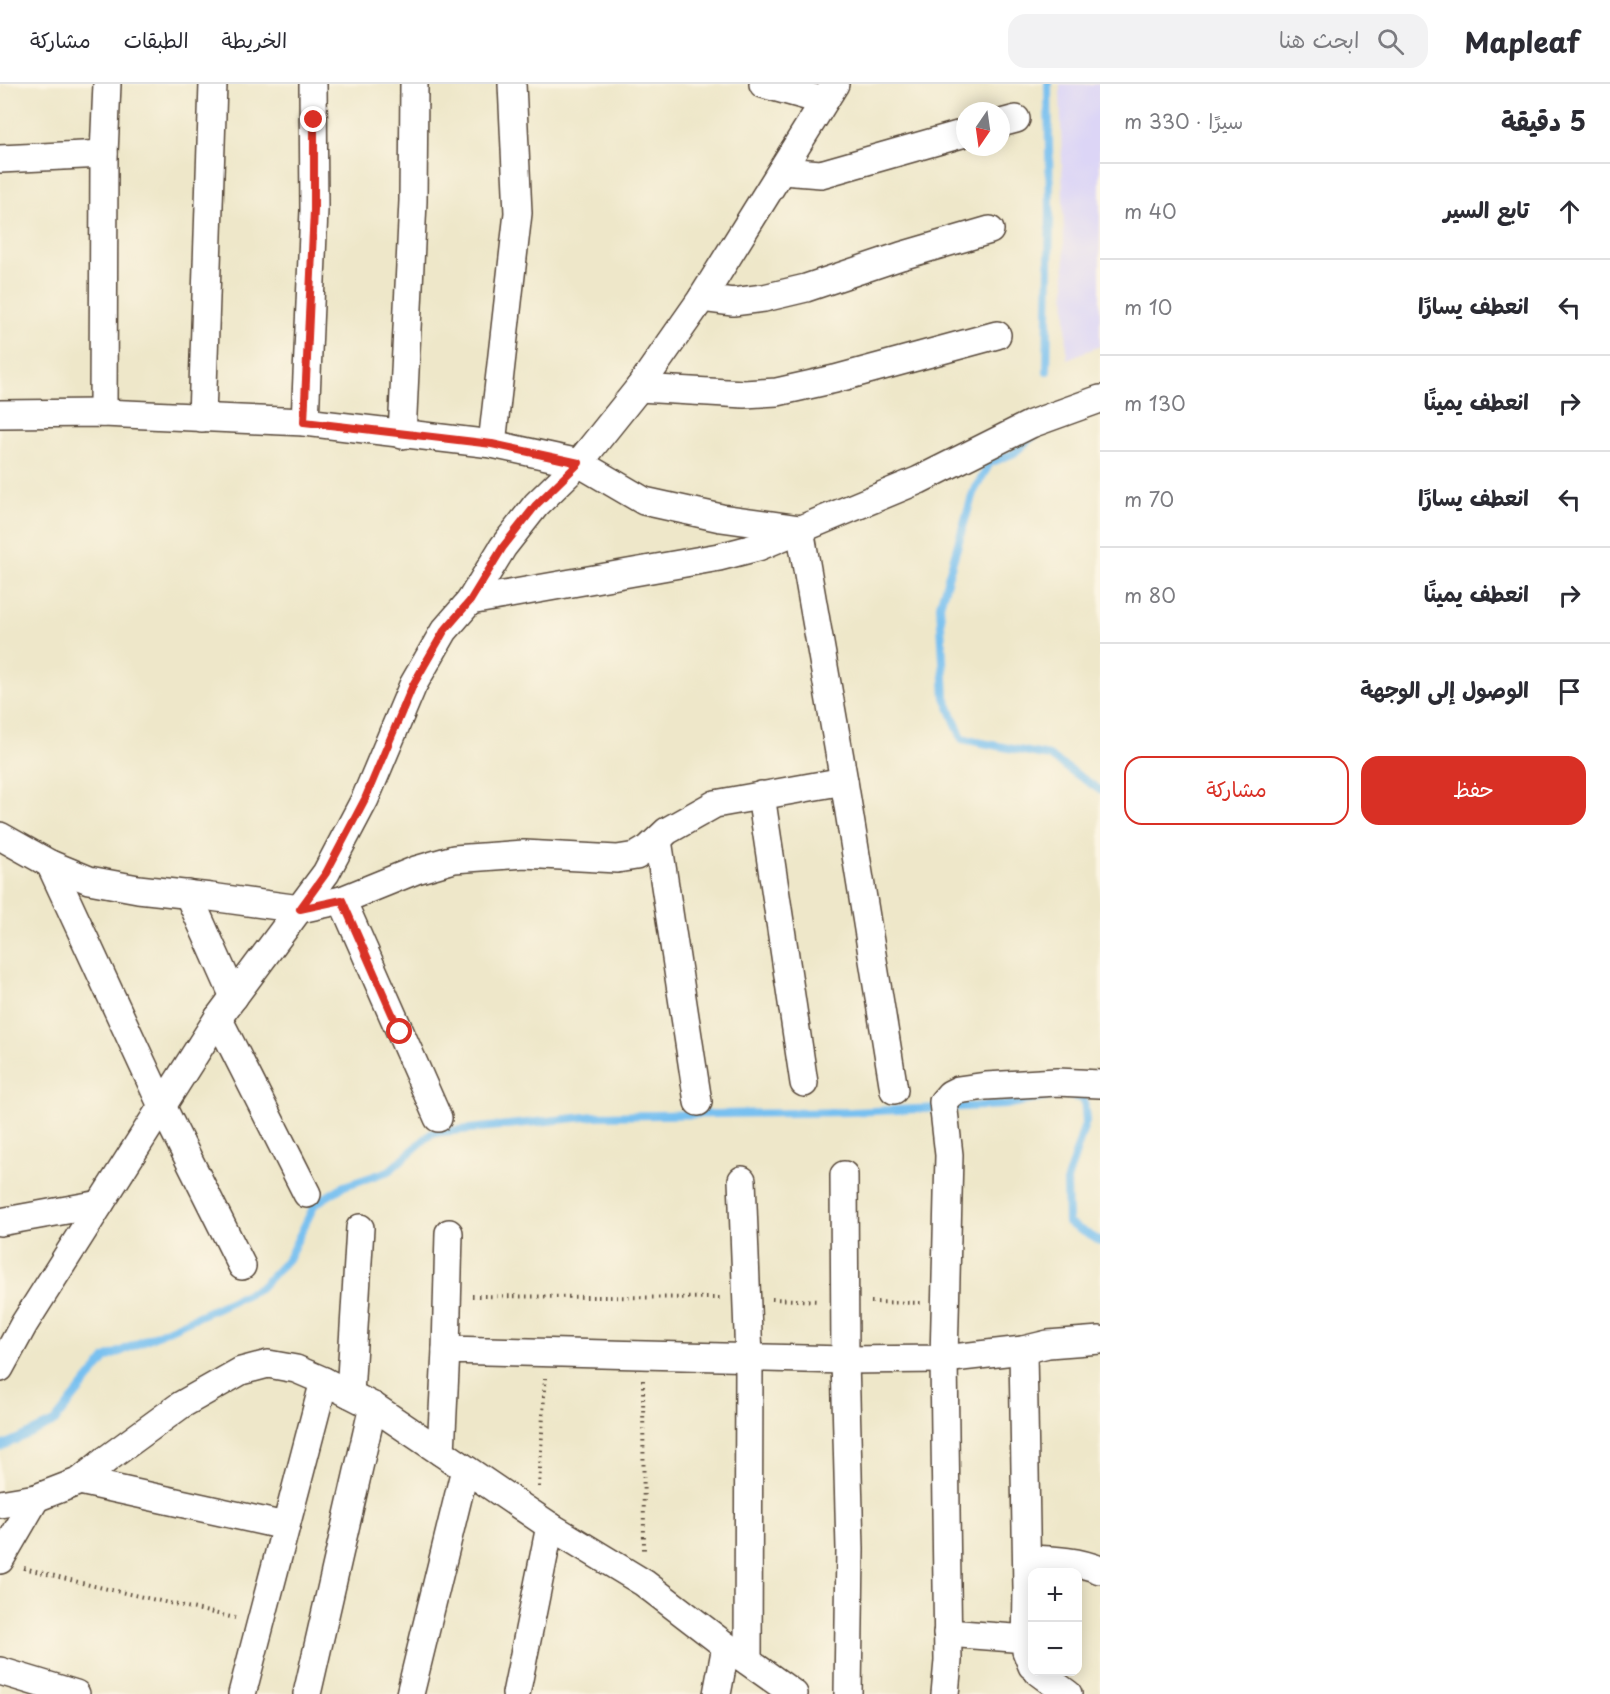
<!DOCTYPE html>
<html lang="ar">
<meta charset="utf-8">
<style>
:root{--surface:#fff;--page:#f2f2f3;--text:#2b2b33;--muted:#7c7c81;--line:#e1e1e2;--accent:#d93025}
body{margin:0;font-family:"Playpen Sans","Playpen Sans Arabic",sans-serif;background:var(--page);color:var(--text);direction:rtl}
.controls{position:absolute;right:18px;bottom:18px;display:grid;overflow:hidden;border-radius:12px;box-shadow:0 3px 15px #0003}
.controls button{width:54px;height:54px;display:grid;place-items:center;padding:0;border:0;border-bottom:2px solid var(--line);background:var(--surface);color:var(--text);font:30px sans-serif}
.compass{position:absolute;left:956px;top:18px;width:54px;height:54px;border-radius:50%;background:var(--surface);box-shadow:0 3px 15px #0003;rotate:193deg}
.stop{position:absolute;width:18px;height:18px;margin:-14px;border:4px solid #d93025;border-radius:50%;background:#fff}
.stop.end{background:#d93025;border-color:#fff;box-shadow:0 2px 6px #0008}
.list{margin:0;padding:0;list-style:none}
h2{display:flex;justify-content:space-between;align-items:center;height:78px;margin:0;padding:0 24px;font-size:26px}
h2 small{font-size:20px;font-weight:400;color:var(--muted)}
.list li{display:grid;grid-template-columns:39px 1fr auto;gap:18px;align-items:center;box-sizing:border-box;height:96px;padding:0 24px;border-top:2px solid var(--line)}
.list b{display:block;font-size:22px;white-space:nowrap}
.list em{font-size:20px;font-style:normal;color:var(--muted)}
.actions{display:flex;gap:12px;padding:18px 24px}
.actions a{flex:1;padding:14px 0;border:2px solid var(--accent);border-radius:18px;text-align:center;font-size:21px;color:var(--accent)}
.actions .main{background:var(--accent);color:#fff}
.icon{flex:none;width:33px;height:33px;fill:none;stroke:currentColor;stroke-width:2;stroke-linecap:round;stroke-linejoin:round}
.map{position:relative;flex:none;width:1100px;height:1610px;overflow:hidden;direction:ltr}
header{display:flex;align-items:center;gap:36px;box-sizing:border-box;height:84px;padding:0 30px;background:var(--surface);border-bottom:2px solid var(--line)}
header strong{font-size:28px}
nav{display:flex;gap:33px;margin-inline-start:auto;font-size:21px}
.search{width:420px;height:54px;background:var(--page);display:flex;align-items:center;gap:15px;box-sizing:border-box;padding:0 21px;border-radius:18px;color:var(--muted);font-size:22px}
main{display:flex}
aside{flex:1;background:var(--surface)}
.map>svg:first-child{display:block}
.built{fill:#dcd5f6}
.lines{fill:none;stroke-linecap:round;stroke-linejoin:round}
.stream{stroke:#77c0f0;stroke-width:8}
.minor-casing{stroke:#564638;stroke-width:30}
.path{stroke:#564638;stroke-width:4;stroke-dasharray:1.5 4.5;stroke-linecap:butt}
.minor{stroke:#fff;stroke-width:27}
.route{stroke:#d93025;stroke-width:8}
</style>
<header>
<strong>Mapleaf</strong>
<div class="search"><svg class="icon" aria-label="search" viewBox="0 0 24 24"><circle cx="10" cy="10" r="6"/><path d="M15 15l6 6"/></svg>ابحث هنا</div>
<nav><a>الخريطة</a><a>الطبقات</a><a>مشاركة</a></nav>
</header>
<main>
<aside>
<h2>5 دقيقة<small>سيرًا · 330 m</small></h2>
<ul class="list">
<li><svg class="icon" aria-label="ahead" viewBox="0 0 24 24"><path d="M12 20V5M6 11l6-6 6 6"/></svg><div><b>تابع السير</b></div><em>40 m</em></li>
<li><svg class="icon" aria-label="left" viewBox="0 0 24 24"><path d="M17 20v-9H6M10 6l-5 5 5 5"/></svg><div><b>انعطف يسارًا</b></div><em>10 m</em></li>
<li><svg class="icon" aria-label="right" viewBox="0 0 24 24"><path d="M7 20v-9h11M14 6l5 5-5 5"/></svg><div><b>انعطف يمينًا</b></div><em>130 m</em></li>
<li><svg class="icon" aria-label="left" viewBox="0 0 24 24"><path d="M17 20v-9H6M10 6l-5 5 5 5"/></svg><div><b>انعطف يسارًا</b></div><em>70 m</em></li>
<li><svg class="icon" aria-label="right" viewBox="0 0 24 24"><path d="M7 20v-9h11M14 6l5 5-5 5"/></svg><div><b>انعطف يمينًا</b></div><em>80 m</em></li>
<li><svg class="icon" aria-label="arrive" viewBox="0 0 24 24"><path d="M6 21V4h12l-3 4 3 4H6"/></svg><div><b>الوصول إلى الوجهة</b></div></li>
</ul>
<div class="actions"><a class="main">حفظ</a><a>مشاركة</a></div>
</aside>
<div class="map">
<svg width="1100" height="1610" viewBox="0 0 1100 1610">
<rect width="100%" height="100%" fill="#fcf5e5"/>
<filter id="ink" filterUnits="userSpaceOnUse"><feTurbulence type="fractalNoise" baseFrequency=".0167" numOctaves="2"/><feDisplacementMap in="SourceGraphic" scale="12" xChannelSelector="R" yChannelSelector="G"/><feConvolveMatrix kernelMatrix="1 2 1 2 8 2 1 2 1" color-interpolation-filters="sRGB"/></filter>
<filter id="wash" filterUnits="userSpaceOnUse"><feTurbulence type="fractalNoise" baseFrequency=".008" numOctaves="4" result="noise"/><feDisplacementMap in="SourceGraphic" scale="24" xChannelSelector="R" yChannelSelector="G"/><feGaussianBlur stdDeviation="1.35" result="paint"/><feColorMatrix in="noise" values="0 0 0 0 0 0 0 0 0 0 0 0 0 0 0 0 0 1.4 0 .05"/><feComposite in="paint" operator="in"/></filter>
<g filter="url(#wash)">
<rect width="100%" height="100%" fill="#eee7c9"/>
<!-- built -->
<polygon class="built" points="1060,0 1100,0 1100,262 1067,275"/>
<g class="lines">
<!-- stream -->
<g class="stream">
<polyline points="1047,287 1050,128 1048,0"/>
<polyline points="1037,349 1014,369 990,379 973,409 940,521 945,613 962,655 1049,672 1100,706"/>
<polyline points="0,1363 54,1338 106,1274 260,1204 288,1175 315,1120 344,1102 389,1087 432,1049 595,1032 852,1028 1005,1021 1062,1010 1084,1015 1086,1037 1067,1096 1068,1139 1100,1157"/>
</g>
</g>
</g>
<g filter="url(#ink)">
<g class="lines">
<defs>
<g id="minor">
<polyline points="763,0 824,17"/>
<polyline points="1001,39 1016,35"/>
<polyline points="0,75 104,70"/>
<polyline points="782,87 821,90 965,49"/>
<polyline points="702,214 733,218 764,214 806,204 901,172 990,146"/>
<polyline points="639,304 744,310 777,308 835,295 997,251"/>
<polyline points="103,329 104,70 107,0"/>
<polyline points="0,330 103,329 305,338 492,360 579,379 644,417 721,434 800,445 844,697 894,1006"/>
<polyline points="202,334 213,0"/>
<polyline points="305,338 314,126 313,0"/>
<polyline points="402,351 413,117 414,0"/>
<polyline points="492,360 518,129 512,0"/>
<polyline points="470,517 719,473 758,463 919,396 1031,340 1100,315"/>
<polyline points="761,711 804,999"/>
<polyline points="0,752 50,780 89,796 138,805 211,813 300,825 342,816 416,786 454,775 524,770 617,775 636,772 648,765 667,747 715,720 844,697"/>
<polyline points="658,756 698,1018"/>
<polyline points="50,780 162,1022 242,1182"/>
<polyline points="188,810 234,913"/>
<polyline points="342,816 438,1034"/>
<polyline points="218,934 307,1110"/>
<polyline points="844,1091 845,1276 850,1465 848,1610"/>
<polyline points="742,1096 749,1274 748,1577"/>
<polyline points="0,1138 100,1120"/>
<polyline points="446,1266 449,1149"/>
<polyline points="1023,1266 1027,1505 1026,1567 1032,1582"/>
<polyline points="0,1284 24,1240 218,934 326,789 365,715 413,601 444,547 470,517 503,463 536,421 579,379 639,304 702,214 835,0"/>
<polyline points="350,1310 360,1144"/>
<polyline points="441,1368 446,1266 845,1276 944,1275 1023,1266 1048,1260 1100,1256"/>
<polyline points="80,1397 285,1442"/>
<polyline points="0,1420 36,1414 80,1397 107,1375 181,1321 241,1287 268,1280 296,1285 324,1297 373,1322 550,1442 644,1499 726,1562 794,1610"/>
<path d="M 1027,1475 C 1051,1476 1077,1476 1100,1486"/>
<polyline points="0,1476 36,1414"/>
<polyline points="947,1549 1027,1555"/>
<polyline points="0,1587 76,1610"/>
<polyline points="1038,1588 1068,1610"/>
<polyline points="242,1610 324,1297"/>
<polyline points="307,1610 373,1322"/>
<polyline points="410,1610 465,1385"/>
<polyline points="516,1610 550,1442"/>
<polyline points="717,1610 726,1562"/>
<polyline points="945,1610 948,1577 944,1275 949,1071 943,1018 950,1010 958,1006 986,1002 1057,998 1100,1000"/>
</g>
</defs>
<!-- minor casing -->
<use href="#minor" class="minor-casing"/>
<!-- path -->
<g class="path">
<polyline points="472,1212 720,1214"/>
<polyline points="772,1215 819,1217"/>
<polyline points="871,1218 921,1219"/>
<polyline points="643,1296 644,1469"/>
<polyline points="539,1403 545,1294"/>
<polyline points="24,1484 90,1501 235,1534"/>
</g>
<!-- minor -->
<use href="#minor" class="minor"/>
</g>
</g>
<g class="lines" filter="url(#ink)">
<!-- route -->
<polyline class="route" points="314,36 314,126 304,338 492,360 579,379 536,421 503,463 470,517 444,547 413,601 365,715 326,789 300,825 342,816 400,948"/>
</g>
</svg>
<div class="controls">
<button>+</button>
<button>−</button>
</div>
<svg class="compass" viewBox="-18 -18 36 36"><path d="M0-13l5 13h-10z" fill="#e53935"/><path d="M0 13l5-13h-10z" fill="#7c7c81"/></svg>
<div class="stop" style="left:400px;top:948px"></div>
<div class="stop end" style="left:314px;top:36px"></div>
</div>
</main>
